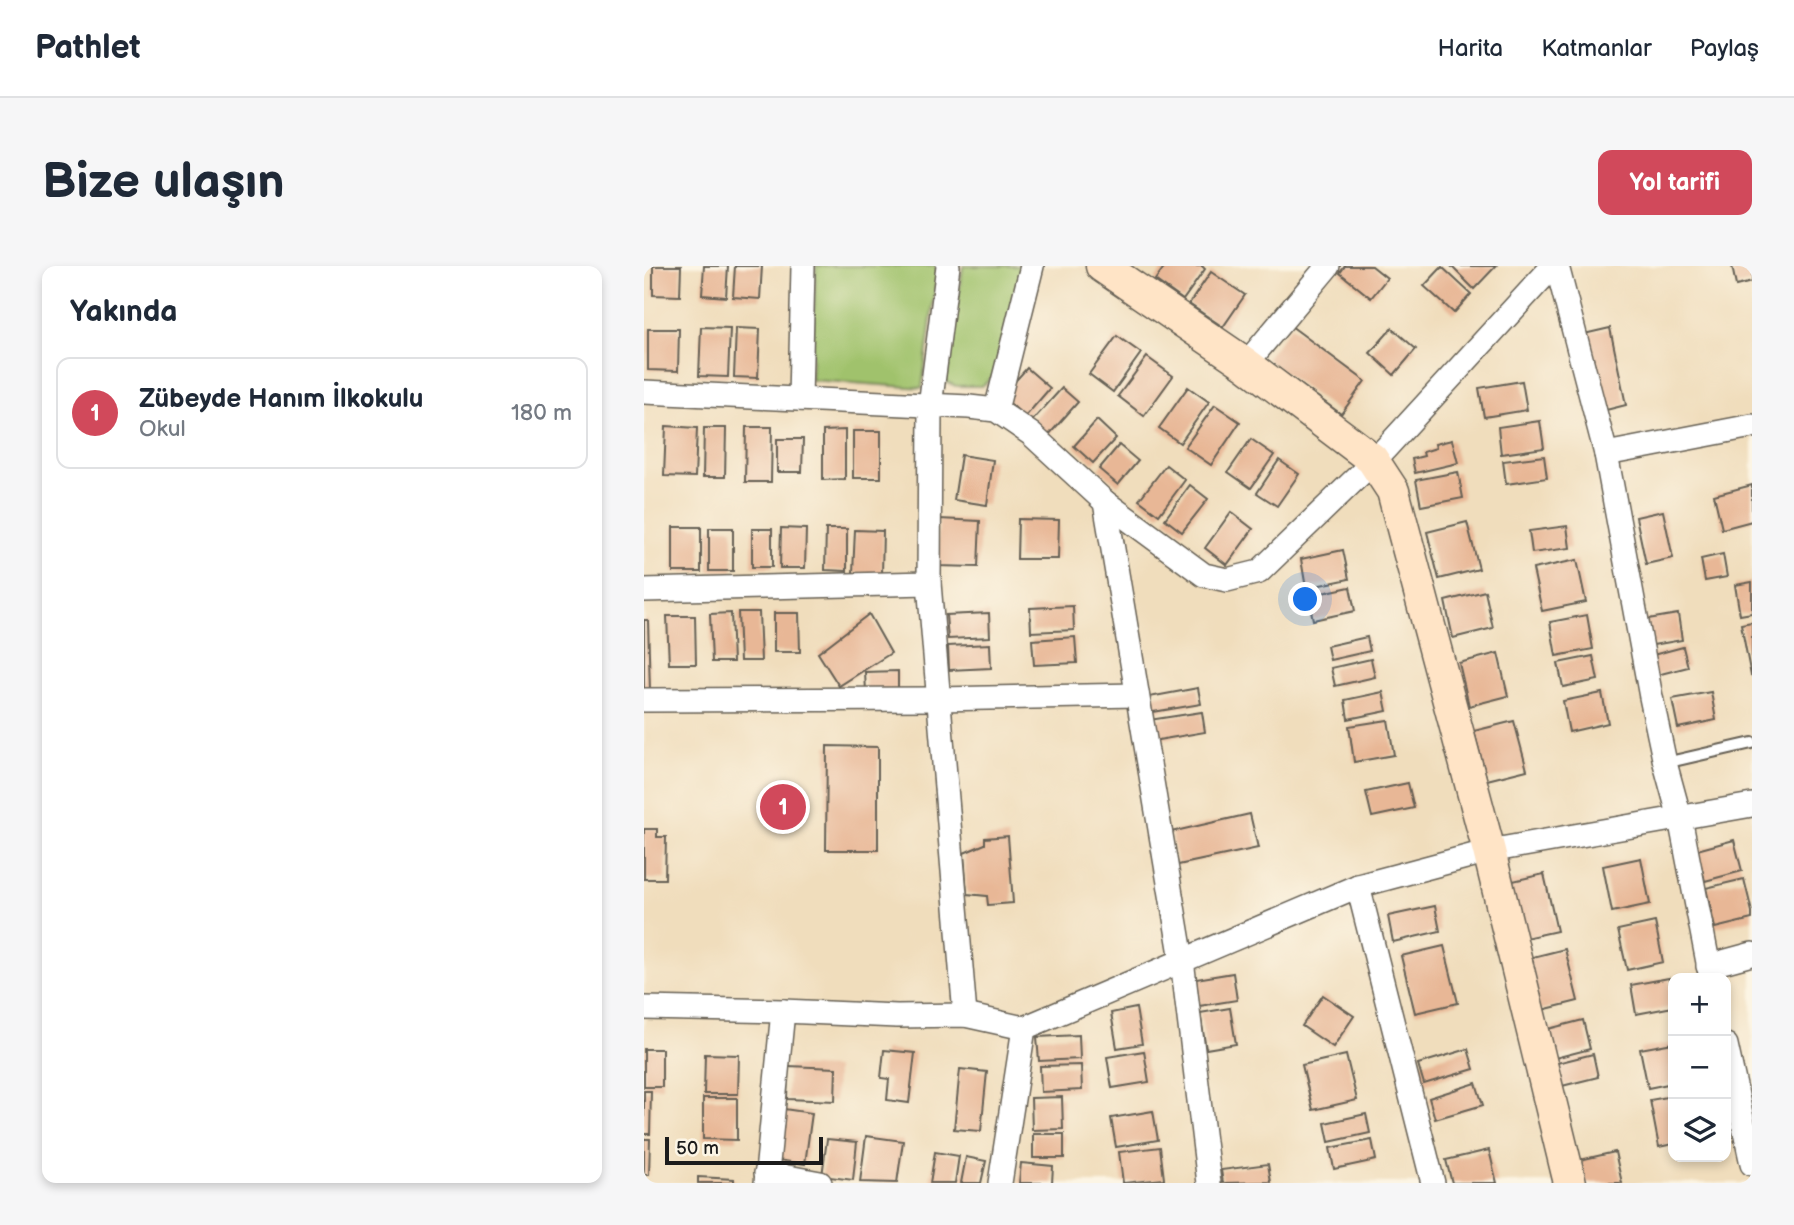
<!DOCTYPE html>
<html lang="tr">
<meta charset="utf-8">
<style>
:root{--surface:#fff;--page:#f6f6f7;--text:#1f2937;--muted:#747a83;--line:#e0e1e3;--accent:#d1495b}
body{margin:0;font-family:"Balsamiq Sans",sans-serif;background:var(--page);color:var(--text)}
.controls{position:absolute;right:21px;bottom:21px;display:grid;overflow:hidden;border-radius:14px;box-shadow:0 4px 10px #0003}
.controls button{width:63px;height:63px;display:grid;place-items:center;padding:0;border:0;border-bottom:2px solid var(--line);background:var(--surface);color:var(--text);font:35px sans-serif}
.scale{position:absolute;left:21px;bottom:18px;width:158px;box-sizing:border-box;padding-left:7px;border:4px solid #1c1c1c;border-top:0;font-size:19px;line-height:24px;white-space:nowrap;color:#1c1c1c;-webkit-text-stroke:5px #fcf5e5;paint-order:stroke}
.you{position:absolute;left:662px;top:334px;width:24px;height:24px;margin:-18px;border:5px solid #fff;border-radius:50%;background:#1a73e8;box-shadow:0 0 0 10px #1a73e833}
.badge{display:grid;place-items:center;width:46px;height:46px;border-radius:50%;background:var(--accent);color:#fff;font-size:23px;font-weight:700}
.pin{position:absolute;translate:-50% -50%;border:4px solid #fff;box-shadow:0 2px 7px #0006}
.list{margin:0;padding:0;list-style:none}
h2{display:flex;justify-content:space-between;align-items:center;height:91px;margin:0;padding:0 28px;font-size:30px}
h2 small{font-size:23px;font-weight:400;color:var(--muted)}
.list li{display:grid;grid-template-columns:46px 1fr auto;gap:21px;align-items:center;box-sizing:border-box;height:112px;margin:0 14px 14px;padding:0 14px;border:2px solid var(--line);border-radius:14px}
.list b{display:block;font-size:26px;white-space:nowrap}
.list p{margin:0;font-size:23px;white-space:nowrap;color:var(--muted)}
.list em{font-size:23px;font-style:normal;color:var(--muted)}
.icon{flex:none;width:38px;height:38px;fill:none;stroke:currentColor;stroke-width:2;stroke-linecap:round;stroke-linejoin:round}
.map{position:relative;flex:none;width:1108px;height:917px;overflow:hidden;border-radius:14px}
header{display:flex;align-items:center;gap:42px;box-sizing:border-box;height:98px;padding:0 35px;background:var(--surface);border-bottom:2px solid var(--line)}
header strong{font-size:33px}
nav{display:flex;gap:38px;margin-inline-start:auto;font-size:24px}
.intro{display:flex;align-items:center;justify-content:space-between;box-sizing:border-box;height:168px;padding:0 42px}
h1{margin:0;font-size:49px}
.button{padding:18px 32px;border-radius:14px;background:var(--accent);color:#fff;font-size:24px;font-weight:700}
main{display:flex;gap:42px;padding:0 42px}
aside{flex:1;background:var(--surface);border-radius:14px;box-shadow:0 4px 10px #0003}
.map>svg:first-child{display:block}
.green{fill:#a0c26c;stroke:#5e6f44;stroke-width:2}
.building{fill:#e8b796}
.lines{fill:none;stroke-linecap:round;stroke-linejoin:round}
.lane-casing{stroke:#666054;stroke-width:14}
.street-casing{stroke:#666054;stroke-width:26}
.secondary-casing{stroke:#666054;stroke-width:35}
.lane{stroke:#fff;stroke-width:10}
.street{stroke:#fff;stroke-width:23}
.secondary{stroke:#ffe4c6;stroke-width:32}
</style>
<header>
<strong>Pathlet</strong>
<nav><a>Harita</a><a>Katmanlar</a><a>Paylaş</a></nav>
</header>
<div class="intro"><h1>Bize ulaşın</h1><a class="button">Yol tarifi</a></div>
<main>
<aside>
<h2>Yakında<small></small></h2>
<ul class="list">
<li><span class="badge">1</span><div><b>Zübeyde Hanım İlkokulu</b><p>Okul</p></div><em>180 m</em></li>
</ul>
</aside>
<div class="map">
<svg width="1108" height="917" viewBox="0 0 1108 917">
<rect width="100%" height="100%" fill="#fcf5e5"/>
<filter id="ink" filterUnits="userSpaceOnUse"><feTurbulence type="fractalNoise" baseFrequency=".0143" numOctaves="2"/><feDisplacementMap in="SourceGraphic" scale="14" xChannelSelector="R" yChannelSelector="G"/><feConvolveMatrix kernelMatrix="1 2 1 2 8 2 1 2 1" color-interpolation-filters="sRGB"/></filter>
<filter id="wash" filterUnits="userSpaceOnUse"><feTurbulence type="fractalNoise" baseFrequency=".00686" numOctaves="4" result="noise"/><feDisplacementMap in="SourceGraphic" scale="28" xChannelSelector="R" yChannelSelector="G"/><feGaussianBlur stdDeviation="1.57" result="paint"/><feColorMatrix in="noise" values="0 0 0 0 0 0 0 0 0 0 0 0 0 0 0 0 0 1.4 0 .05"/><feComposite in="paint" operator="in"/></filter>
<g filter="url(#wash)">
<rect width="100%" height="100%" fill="#f0ddbc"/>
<!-- green -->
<g class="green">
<polygon points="172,0 294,0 278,122 167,114"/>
<polygon points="319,0 379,0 359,102 338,120 312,120 302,116"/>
</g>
<g id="blocks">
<!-- building -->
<g class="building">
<polygon points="9,0 37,0 36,30 9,29"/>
<polygon points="60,0 84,0 82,31 58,29"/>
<polygon points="91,0 118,0 116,33 89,31"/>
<polygon points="521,0 558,0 561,3 539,34 511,14"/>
<polygon points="701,0 728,0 743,12 727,32 696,7"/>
<polygon points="807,0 852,0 830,23"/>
<polygon points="1088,0 1108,0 1108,16 1092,20"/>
<polygon points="798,1 827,28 810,47 780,20"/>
<polygon points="567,6 601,29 579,61 545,38"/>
<polygon points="647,60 721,115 697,148 622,93"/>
<polygon points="57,61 86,62 84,111 55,110"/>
<polygon points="92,62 116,63 114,112 90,111"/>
<polygon points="748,62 772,83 750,109 726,87"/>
<polygon points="966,62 982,139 958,145 940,68"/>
<polygon points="4,63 35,63 34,105 4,104"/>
<polygon points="473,70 497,87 469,126 445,108"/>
<polygon points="503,91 529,110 500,150 474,130"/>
<polygon points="383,102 406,122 381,151 358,130"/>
<polygon points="878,115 883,144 840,151 835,122"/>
<polygon points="544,121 565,136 536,177 515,162"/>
<polygon points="418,122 434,136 403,171 387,156"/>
<polygon points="571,139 596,156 567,199 541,181"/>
<polygon points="453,154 472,172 449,197 430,180"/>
<polygon points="896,155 900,182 857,188 854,161"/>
<polygon points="22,160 53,162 51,211 20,210"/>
<polygon points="102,161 128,161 127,216 101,216"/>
<polygon points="60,162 82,162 81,211 59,211"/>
<polygon points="201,164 201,213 179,214 179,165"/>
<rect x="209" y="165" width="28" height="47"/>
<polygon points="133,173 159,173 158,206 133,206"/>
<polygon points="607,173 630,189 607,222 584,206"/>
<polygon points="808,174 814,197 771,207 768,193 780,190 779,186 792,182 791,178"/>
<polygon points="475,179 494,195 474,219 455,203"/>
<polygon points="317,189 349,194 343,239 310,234"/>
<polygon points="900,190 903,212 862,218 859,195"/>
<polygon points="635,194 655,208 633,240 613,227"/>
<polygon points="522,199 541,214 515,249 495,234"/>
<polygon points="814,206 819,232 777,240 772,214"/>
<polygon points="546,219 564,233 538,266 521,253"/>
<polygon points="1108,219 1108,255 1078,263 1070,229"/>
<polygon points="1019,245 1029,292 1002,298 992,251"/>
<polygon points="587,246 609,263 583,299 561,282"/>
<polygon points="295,253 336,255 334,301 293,300"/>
<polygon points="374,253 415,254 414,293 373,293"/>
<polygon points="823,256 835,303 795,313 783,266"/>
<polygon points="923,260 926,282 888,287 885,265"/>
<rect x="29" y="261" width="28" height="45"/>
<rect x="65" y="262" width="24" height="43"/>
<polygon points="137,262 162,263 161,302 136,302"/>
<rect x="108" y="263" width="20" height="38"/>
<polygon points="182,263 203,263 203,305 181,304"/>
<polygon points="211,264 239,265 238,308 209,307"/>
<polygon points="699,284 705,313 662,322 657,293"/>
<polygon points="1079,288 1083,311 1061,315 1057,293"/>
<polygon points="933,294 942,336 898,345 889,303"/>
<polygon points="1108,316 1108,347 1096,349 1091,319"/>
<polygon points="706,321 711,345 669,354 664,330"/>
<polygon points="841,325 849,362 809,372 801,335"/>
<polygon points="429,340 430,364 387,366 386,342"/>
<polygon points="94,346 115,346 117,395 96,395"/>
<polygon points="87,347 89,396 68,396 66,348"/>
<polygon points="130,347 155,347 156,386 130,386"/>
<polygon points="345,347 346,371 304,373 302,349"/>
<polygon points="225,348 247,387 195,420 174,387"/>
<polygon points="1034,348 1038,374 1003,380 998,354"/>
<polygon points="943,349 949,383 912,390 906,356"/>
<polygon points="23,350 51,350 52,398 25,398"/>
<polygon points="0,354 4,354 6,425 0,425"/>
<polygon points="1108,356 1108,410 1107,410 1097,358"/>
<polygon points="431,371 433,397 390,399 388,374"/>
<polygon points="723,371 726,385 686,394 683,380"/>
<polygon points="346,378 347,402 305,404 304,380"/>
<polygon points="1039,381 1044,401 1009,410 1005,390"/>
<polygon points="854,387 864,430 825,440 815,397"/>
<polygon points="949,390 954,414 919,421 914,397"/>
<polygon points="727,393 731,411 691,420 687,402"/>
<polygon points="254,405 254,425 222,426 221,406"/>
<polygon points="554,422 557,438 503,447 500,432"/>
<polygon points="739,426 743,445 704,453 701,434"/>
<polygon points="1067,426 1072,454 1034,462 1028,433"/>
<polygon points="958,427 964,457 925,466 919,435"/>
<polygon points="558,446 561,466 508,475 505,454"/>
<polygon points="744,454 750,489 710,496 705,460"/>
<polygon points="870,455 883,504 843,514 830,465"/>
<polygon points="183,480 234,481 234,584 182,584"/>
<polygon points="764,517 770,542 728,551 722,526"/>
<polygon points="606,548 614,582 534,599 527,566"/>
<polygon points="0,563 13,563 13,571 22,571 21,613 0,613"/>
<polygon points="364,570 369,637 344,639 343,630 323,628 320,587 341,578 341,572"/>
<polygon points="1090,574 1098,605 1061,615 1053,584"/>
<polygon points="997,592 1006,638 968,646 959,600"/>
<polygon points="900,608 913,665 872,674 860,617"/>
<polygon points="1100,613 1108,646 1108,653 1071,662 1062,622"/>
<polygon points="791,640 796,665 749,676 744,650"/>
<polygon points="1011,656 1019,696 983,704 974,664"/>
<polygon points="800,680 814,737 771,747 757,690"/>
<polygon points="921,683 934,735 894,745 881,693"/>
<polygon points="589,707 593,734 555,740 552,713"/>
<polygon points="1025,712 1029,741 992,748 987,719"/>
<polygon points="679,729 710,750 689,781 658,760"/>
<polygon points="492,742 498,778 473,782 467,747"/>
<polygon points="586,742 592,778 562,783 556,747"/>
<polygon points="939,754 946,783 911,792 904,763"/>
<polygon points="435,769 436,793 395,795 393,771"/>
<polygon points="1029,777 1029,817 1004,822 996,783"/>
<rect x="0" y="783" width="18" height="38"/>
<polygon points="824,783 830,803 780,818 774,798"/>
<polygon points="240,784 271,787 265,837 243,834 245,813 237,812"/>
<polygon points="500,785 505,816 468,822 463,791"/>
<polygon points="61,788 95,789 94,828 60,828"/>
<polygon points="949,788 954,811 918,820 913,797"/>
<polygon points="702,789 713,834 669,844 658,799"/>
<polygon points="437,799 438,824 397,826 396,800"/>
<polygon points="144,800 192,802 191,835 143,833"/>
<polygon points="316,803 343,806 337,865 310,863"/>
<polygon points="832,817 839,839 791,853 785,832"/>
<polygon points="0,825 7,825 6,868 0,868"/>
<polygon points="1029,830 1029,878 1015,881 1006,834"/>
<polygon points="418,831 419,863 388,864 387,832"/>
<polygon points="59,832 93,832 93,874 59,873"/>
<polygon points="140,843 168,847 161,898 133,894"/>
<polygon points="509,845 514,874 472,881 467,852"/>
<polygon points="722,848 726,867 685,876 681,857"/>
<rect x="389" y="868" width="31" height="24"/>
<polygon points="222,870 259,875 253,917 216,916"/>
<polygon points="0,873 6,873 5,909 0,909"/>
<polygon points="183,873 213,876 209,914 178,910"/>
<polygon points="728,874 732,894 690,903 686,882"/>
<polygon points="516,881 520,913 479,917 475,886"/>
<polygon points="845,884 853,917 808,917 802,894"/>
<polygon points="291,886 315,890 311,917 286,917"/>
<polygon points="971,886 978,917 941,917 936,894"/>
<polygon points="322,891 342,895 337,917 317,917"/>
<polygon points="377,897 409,900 408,917 375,917"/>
<polygon points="624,898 627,916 579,917 577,904"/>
<polygon points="54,911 90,913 90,917 54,917"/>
</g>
</g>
</g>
<g filter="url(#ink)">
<use href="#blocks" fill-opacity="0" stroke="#666054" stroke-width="2"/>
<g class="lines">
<defs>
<polyline id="lane" points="1021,497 1108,477"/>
<g id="street">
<polyline points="304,0 286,140 285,317 321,749"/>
<polyline points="913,0 962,188 1007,431 1021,497 1036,552 1067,712"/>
<polyline points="602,98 684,0"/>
<polyline points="0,126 325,141 352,144 387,168 461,236 560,309 583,314 615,306 730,195 909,0"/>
<polyline points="156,133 159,0"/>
<polyline points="352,144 388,0"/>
<polyline points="962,188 1108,160"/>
<polyline points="461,236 538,694 565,917"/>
<polyline points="0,324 285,317"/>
<polyline points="0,434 294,433 493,429"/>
<polyline points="714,620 789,917"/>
<polyline points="1064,700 1108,688"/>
<polyline points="0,742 139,745 253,750 321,749 380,762 714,620 845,585 1108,539"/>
<polyline points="1082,779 1108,898"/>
<polyline points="122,907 176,917"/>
<polyline points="122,917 139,745"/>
<polyline points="356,917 380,762"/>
</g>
<polyline id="secondary" points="458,0 602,98 728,193 749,225 845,585 926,917"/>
</defs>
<!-- lane casing -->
<use href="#lane" class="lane-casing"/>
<!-- street casing -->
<use href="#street" class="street-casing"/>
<!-- secondary casing -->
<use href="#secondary" class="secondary-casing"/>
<!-- lane -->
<use href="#lane" class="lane"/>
<!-- street -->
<use href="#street" class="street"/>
<!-- secondary -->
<use href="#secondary" class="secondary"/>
</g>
</g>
</svg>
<div class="controls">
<button>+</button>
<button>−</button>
<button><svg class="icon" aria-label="layers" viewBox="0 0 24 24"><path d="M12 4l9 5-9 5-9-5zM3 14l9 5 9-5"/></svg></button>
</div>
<div class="scale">50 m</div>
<div class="you"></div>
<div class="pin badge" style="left:139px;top:541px">1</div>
</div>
</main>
